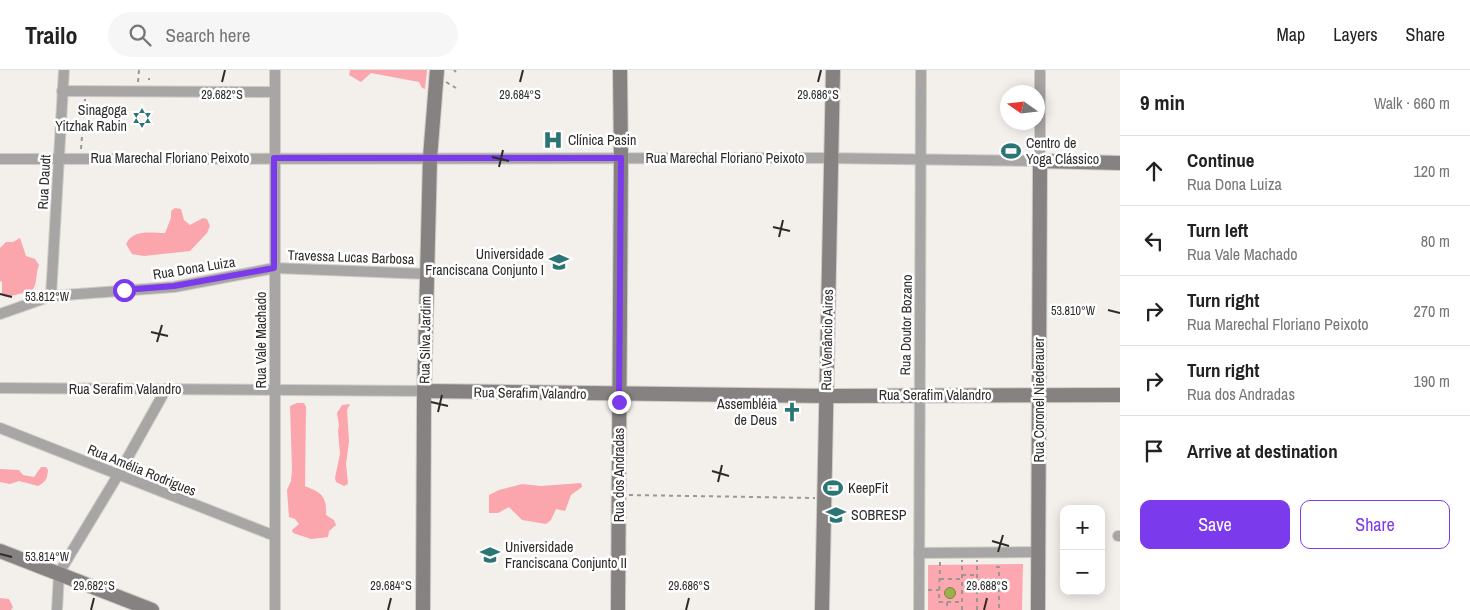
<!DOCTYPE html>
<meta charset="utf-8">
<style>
:root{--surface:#fff;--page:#f6f6f6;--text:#222;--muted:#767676;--line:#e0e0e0;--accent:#7c3aed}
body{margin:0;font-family:"Archivo Narrow",sans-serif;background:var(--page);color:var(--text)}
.controls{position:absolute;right:15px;bottom:15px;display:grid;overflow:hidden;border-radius:10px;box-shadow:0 2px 12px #0003}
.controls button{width:45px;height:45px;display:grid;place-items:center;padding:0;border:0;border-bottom:1px solid var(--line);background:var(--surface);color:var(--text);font:25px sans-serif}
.compass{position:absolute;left:1000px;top:15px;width:45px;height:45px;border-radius:50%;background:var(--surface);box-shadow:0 2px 12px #0003;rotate:284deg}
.stop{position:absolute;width:15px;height:15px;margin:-11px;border:4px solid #7c3aed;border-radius:50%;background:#fff}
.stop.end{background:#7c3aed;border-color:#fff;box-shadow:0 1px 5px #0008}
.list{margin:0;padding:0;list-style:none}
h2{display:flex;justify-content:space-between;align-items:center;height:65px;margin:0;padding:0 20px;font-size:21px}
h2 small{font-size:16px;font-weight:400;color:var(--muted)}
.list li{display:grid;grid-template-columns:32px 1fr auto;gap:15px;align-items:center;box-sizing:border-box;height:70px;padding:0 20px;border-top:1px solid var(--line)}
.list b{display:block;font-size:19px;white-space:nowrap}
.list p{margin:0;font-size:16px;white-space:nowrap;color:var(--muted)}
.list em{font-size:16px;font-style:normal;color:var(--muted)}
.actions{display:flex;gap:10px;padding:15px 20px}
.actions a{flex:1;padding:11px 0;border:1px solid var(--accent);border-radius:10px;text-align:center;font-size:18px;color:var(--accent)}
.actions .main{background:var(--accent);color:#fff}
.icon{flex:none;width:28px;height:28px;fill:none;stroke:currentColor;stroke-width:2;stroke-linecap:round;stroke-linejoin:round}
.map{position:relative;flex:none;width:1120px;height:540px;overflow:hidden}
header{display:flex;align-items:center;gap:30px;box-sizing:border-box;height:70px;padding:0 25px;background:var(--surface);border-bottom:1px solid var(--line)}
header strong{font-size:24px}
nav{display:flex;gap:28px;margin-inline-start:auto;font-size:18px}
.search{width:350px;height:45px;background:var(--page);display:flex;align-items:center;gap:12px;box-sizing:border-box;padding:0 18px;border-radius:28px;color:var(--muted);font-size:19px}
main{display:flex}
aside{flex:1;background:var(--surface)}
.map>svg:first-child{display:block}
.green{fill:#fda8b0}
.forest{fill:#fba5ad}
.water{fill:#9eae4a;stroke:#7c8741}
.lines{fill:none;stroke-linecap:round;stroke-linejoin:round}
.street-casing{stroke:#d0ccc8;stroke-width:12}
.secondary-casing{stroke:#d0ccc8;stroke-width:16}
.path{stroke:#9a9794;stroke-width:2;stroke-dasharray:4 4;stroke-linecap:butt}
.street{stroke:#a8a6a5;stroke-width:10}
.secondary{stroke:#868281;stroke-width:14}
.route{stroke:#7c3aed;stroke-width:6}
.ticks{fill:none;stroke:#2e2c2b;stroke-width:2}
.labels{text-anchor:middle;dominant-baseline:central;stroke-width:5;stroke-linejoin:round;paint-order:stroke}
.poi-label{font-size:14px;fill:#2e2c2b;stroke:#fff;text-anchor:start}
.street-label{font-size:14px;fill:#2e2c2b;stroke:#fff}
.ticks-label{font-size:12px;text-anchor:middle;fill:#2e2c2b;stroke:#fff;stroke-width:5;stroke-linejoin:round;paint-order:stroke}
</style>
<header>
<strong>Trailo</strong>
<div class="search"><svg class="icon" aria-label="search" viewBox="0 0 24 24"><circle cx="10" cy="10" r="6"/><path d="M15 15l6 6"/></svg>Search here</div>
<nav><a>Map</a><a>Layers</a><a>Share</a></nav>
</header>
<main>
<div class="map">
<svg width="1120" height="540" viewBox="0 0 1120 540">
<rect width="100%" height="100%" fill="#f3efeb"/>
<!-- green -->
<polygon class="green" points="1023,494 1022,540 928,540 928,495"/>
<!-- forest -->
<g class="forest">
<polygon points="350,0 427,0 425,19 422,18 419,12 371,3 361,12 349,5"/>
<path d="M 175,138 L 181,139 L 184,150 L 190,155 L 203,148 L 207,149 L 210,156 L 207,163 L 190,181 L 144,186 L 132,184 L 126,174 C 133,159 151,163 165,163 L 171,148 L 171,141 Z"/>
<path d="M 20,168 L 26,186 L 35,189 L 39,195 C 35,205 38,212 32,221 L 6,227 L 2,224 L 2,212 L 0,211 L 0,178 L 6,172 L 13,172 Z"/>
<path d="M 297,333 L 304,333 L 306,337 L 305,416 C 321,423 327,425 326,445 L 334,450 L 336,455 L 329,461 L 328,467 L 311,469 L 293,463 L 292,460 L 299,454 L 295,449 L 289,447 L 287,420 L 291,411 L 292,400 L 290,336 Z"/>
<polygon points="350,334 347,340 349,371 346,394 348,414 344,416 336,412 335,408 340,384 338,361 339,355 337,343 342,335"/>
<path d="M 41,397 L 46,397 L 48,400 C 47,409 46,412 38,416 L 19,411 L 10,414 L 0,412 L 0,399 L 19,400 L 23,405 L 34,407 Z"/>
<polygon points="581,413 582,417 571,425 565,441 556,439 551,450 546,454 522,450 509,437 498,443 489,443 489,425 499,420 522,414 541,416"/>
<polygon points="0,528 9,529 13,537 11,540 0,540"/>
</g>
<!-- water -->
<circle class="water" cx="950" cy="523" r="5.5"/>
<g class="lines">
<defs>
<g id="street">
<polyline points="62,21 275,22"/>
<polyline points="0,89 823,88 1040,91 1040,0"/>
<polyline points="51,226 64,0"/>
<polyline points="0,244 51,226 174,217 275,198 427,204"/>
<polyline points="0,318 424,321"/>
<polyline points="0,358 275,466"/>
<polyline points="1118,466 1120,466"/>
<polyline points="919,483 1038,482"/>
<polyline points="57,540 59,503 118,405 166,319"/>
<polyline points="275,540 275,0"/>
<polyline points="919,540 921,0"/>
</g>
<g id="secondary">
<polyline points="424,321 831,326 1120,325"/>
<polyline points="0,481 152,540"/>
<polyline points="423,540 424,329 430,88 437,0"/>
<polyline points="618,540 621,88 620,0"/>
<polyline points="822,540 833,0"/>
<polyline points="1038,540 1040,91 1120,93"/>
</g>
</defs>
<!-- street casing -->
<use href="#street" class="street-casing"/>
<!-- secondary casing -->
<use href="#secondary" class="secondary-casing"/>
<!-- path -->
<g class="path">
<polyline points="454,0 456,2"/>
<polyline points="149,10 149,8"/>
<polyline points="138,12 139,0"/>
<polyline points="446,12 456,18"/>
<polyline points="81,79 85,29"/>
<polyline points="629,425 815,428"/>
<polyline points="940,492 939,532 962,532"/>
<polyline points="996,497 999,497 999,540"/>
<polyline points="962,505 977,505"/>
<polyline points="940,509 962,509"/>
<polyline points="928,520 939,520"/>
<polyline points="947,532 947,540"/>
<polyline points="962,540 962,490"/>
<polyline points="977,540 977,490"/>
</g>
<!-- street -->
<use href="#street" class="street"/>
<!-- secondary -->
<use href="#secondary" class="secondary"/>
</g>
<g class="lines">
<!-- route -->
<polyline class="route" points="124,220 174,216 274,198 274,88 621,88 619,332"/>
</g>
<!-- ticks -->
<path class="ticks" d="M 222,12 L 225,0M 520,12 L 523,0M 818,12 L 821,0M 492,87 L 509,91M 499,97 L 503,80M 773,157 L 790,161M 779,167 L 783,150M 0,224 L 12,227M 1108,240 L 1120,243M 151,262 L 168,266M 157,272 L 162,255M 431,332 L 448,336M 438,342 L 442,325M 712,401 L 729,406M 718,412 L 722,395M 992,471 L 1009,476M 998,482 L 1003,465M 0,484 L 12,487M 91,540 L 94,528M 388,540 L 391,528M 686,540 L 689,528M 984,540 L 987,528"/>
<!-- icons -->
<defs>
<symbol id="synagogue-bare" viewBox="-9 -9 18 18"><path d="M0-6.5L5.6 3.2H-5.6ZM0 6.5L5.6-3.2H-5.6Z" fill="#2b7575" stroke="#fff" stroke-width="2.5" paint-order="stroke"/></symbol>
<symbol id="hospital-bare" viewBox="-9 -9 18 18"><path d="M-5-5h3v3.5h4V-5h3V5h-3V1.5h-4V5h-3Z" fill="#2b7575" stroke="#fff" stroke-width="2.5" paint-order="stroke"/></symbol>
<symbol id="stadium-bare" viewBox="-9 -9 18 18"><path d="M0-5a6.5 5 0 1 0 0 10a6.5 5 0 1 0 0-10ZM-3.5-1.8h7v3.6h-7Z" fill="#2b7575" stroke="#fff" stroke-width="2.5" paint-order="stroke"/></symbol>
<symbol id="university-bare" viewBox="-9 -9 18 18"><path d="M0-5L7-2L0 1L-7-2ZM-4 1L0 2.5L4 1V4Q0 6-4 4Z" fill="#2b7575" stroke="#fff" stroke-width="2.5" paint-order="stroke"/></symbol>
<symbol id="church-bare" viewBox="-9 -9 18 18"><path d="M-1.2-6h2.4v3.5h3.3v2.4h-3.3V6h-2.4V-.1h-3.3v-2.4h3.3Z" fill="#2b7575" stroke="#fff" stroke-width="2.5" paint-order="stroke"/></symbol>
</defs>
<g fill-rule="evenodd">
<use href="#synagogue-bare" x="128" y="34" width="28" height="28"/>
<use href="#hospital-bare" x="539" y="56" width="28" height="28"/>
<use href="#stadium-bare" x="997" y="67" width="28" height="28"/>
<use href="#university-bare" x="545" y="178" width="28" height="28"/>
<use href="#church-bare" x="778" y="328" width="28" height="28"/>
<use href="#stadium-bare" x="819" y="404" width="28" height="28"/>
<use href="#university-bare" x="822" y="431" width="28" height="28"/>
<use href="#university-bare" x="476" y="471" width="28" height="28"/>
</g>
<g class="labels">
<!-- poi labels -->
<g class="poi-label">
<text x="127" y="40" text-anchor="end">Sinagoga<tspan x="127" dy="16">Yitzhak Rabin</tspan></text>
<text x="568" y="70">Clínica Pasin</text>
<text x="1026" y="73">Centro de<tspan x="1026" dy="16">Yoga Clássico</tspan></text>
<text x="544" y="184" text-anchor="end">Universidade<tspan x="544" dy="16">Franciscana Conjunto I</tspan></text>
<text x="777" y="334" text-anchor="end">Assembléia<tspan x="777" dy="16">de Deus</tspan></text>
<text x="848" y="418">KeepFit</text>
<text x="851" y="445">SOBRESP</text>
<text x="505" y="477">Universidade<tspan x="505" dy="16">Franciscana Conjunto II</tspan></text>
</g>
<!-- street labels -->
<g class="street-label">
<text x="170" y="88">Rua Marechal Floriano Peixoto</text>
<text x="725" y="88">Rua Marechal Floriano Peixoto</text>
<text transform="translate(44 112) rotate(-87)">Rua Daudt</text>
<text transform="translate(351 187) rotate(2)">Travessa Lucas Barbosa</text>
<text transform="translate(194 198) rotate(-9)">Rua Dona Luiza</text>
<text transform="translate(906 255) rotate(-89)">Rua Doutor Bozano</text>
<text transform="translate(261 270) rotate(-90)">Rua Vale Machado</text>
<text transform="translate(425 270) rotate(-89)">Rua Silva Jardim</text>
<text transform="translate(827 270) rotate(-89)">Rua Venâncio Aires</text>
<text x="125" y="319">Rua Serafim Valandro</text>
<text transform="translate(530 323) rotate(1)">Rua Serafim Valandro</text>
<text x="935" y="325">Rua Serafim Valandro</text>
<text transform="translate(1039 330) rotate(-90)">Rua Coronel Niederauer</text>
<text transform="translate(142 400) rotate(22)">Rua Amélia Rodrigues</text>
<text transform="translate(619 405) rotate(-90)">Rua dos Andradas</text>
</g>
</g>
<g class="ticks-label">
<text x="222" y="29">29.682°S</text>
<text x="520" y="29">29.684°S</text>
<text x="818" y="29">29.686°S</text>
<text x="47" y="231">53.812°W</text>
<text x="1073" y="245">53.810°W</text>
<text x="47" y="491">53.814°W</text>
<text x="94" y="520">29.682°S</text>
<text x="391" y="520">29.684°S</text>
<text x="689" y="520">29.686°S</text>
<text x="987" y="520">29.688°S</text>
</g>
</svg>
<div class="controls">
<button>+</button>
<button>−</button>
</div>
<svg class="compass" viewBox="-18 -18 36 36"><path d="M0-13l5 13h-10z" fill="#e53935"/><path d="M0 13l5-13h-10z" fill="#767676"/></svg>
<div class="stop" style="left:124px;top:220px"></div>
<div class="stop end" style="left:619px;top:332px"></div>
</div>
<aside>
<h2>9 min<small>Walk · 660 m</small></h2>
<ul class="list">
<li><svg class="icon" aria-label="ahead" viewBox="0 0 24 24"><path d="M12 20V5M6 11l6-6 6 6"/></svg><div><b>Continue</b><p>Rua Dona Luiza</p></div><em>120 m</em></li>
<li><svg class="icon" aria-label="left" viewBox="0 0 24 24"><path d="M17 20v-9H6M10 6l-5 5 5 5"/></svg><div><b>Turn left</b><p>Rua Vale Machado</p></div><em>80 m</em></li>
<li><svg class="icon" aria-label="right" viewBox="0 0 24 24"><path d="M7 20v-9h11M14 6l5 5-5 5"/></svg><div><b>Turn right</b><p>Rua Marechal Floriano Peixoto</p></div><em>270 m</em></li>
<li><svg class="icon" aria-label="right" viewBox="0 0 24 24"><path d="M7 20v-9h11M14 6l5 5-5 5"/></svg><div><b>Turn right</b><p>Rua dos Andradas</p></div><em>190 m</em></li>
<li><svg class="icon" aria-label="arrive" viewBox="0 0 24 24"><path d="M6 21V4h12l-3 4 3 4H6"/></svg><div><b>Arrive at destination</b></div></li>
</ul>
<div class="actions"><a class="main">Save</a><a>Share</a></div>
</aside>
</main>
